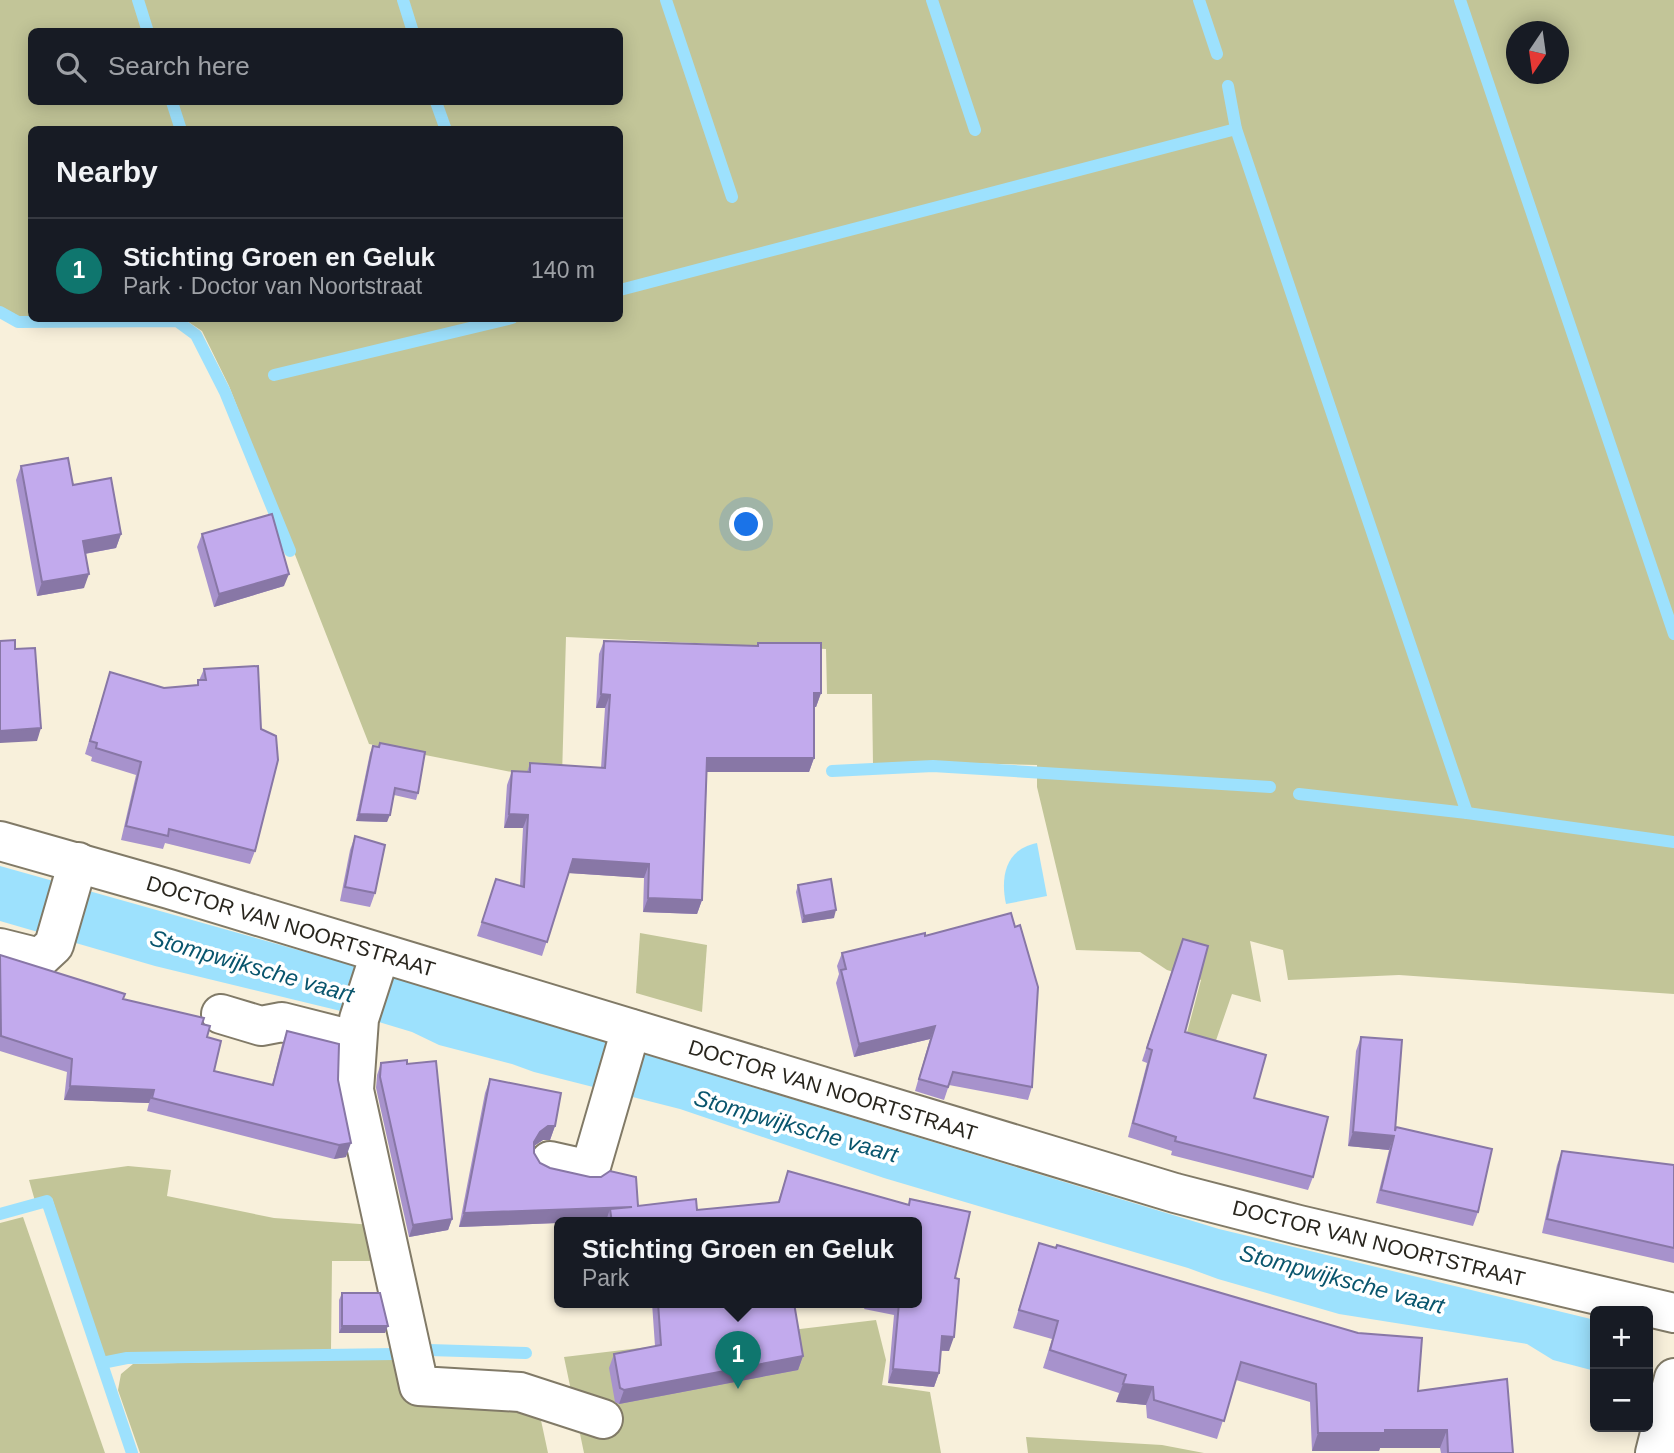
<!DOCTYPE html>
<meta charset="utf-8">
<style>
:root{--surface:#171b24;--page:#242831;--text:#f1f3f6;--muted:#9ea1a6;--line:#363941;--accent:#0f766e}
body{margin:0;font-family:Arial,sans-serif;background:var(--page);color:var(--text)}
.controls{position:absolute;right:21px;bottom:21px;display:grid;overflow:hidden;border-radius:10px;box-shadow:0 4px 18px #0003}
.controls button{width:63px;height:63px;display:grid;place-items:center;padding:0;border:0;border-bottom:2px solid var(--line);background:var(--surface);color:var(--text);font:35px sans-serif}
.compass{position:absolute;left:1506px;top:21px;width:63px;height:63px;border-radius:50%;background:var(--surface);box-shadow:0 4px 18px #0003;rotate:193deg}
.you{position:absolute;left:747px;top:525px;width:24px;height:24px;margin:-18px;border:5px solid #fff;border-radius:50%;background:#1a73e8;box-shadow:0 0 0 10px #1a73e833}
.badge{display:grid;place-items:center;width:46px;height:46px;border-radius:50%;background:var(--accent);color:#fff;font-size:23px;font-weight:700}
.pin{position:absolute;translate:-50% -58px;filter:drop-shadow(0 2px 4px #0008)}
.pin::after{content:'';position:absolute;top:37px;width:24px;height:21px;background:inherit;clip-path:polygon(0 0,100% 0,50% 100%)}
.popup{position:absolute;left:554px;top:1217px;width:368px;height:91px;box-sizing:border-box;display:grid;place-content:center;border-radius:10px;background:var(--surface);filter:drop-shadow(0 2px 5px #0005);font-size:23px;white-space:nowrap;color:var(--muted)}
.popup b{font-size:26px;color:var(--text)}
.popup::after{content:'';position:absolute;left:50%;top:100%;margin-left:-14px;border:14px solid transparent;border-top-color:var(--surface)}
.list{margin:0;padding:0;list-style:none}
h2{display:flex;justify-content:space-between;align-items:center;height:91px;margin:0;padding:0 28px;font-size:30px}
h2 small{font-size:23px;font-weight:400;color:var(--muted)}
.list li{display:grid;grid-template-columns:46px 1fr auto;gap:21px;align-items:center;box-sizing:border-box;height:105px;padding:0 28px;border-top:2px solid var(--line)}
.list b{display:block;font-size:26px;white-space:nowrap}
.list p{margin:0;font-size:23px;white-space:nowrap;color:var(--muted)}
.list em{font-size:23px;font-style:normal;color:var(--muted)}
.icon{flex:none;width:38px;height:38px;fill:none;stroke:currentColor;stroke-width:2;stroke-linecap:round;stroke-linejoin:round}
.map{position:relative;flex:none;width:1674px;height:1453px;overflow:hidden}
.search{position:absolute;background:var(--surface);box-shadow:0 4px 18px #0003;left:28px;top:28px;width:595px;height:77px;display:flex;align-items:center;gap:18px;box-sizing:border-box;padding:0 24px;border-radius:10px;color:var(--muted);font-size:26px}
.panel{position:absolute;background:var(--surface);box-shadow:0 4px 18px #0003;left:28px;top:126px;width:595px;height:196px;border-radius:10px}
.map>svg:first-child{display:block}
.green{fill:#c2c598;fill-rule:evenodd}
.water{fill:#9de1fd}
.pier{fill:#f8f0db}
.lines{fill:none;stroke-linecap:round;stroke-linejoin:round}
.stream{stroke:#9de1fd;stroke-width:12}
.minor-casing{stroke:#817a67;stroke-width:42}
.minor{stroke:#fff;stroke-width:38}
.wall{fill:#a792cc}
.shaded-wall{fill:#8877a6}
.building{fill:#c2aaed;stroke:#8877a6;stroke-width:2}
.labels{text-anchor:middle;dominant-baseline:central;stroke-width:7;stroke-linejoin:round;paint-order:stroke}
.street-label{font-size:21px;fill:#29261e;stroke:#fff}
.water-label{font-size:23px;font-style:italic;fill:#09556d;stroke:#fff}
</style>
<div class="map">
<svg width="1674" height="1453" viewBox="0 0 1674 1453">
<rect width="100%" height="100%" fill="#f8f0db"/>
<!-- green -->
<g class="green">
<path d="M 0,0 L 1674,0 L 1674,994 L 1399,975 L 1288,980 L 1283,950 L 1250,941 L 1261,1002 L 1232,994 L 1212,1052 L 1184,1044 L 1201,980 L 1167,970 L 1140,952 L 1076,950 L 1037,787 L 1037,765 L 933,762 L 873,765 L 872,694 L 827,694 L 826,649 L 566,637 L 562,776 L 527,775 L 369,744 L 229,386 L 202,331 L 184,319 L 620,318 L 620,130 L 32,130 L 31,317 L 0,317 ZM 32,32 L 620,32 L 620,102 L 32,102 ZM 1516,32 L 1558,32 L 1558,74 L 1516,74 Z"/>
<polygon points="640,933 707,945 702,1012 636,993"/>
<polygon points="128,1166 171,1170 167,1196 274,1218 374,1225 379,1261 332,1261 331,1350 124,1353 102,1358 52,1198 35,1201 29,1180"/>
<polygon points="23,1217 105,1453 0,1453 0,1223"/>
<polygon points="876,1320 886,1360 882,1385 930,1392 941,1453 584,1453 564,1357"/>
<polygon points="399,1358 410,1403 539,1411 548,1453 140,1453 118,1390 121,1374 133,1364"/>
<polygon points="1026,1437 1162,1445 1204,1453 1028,1453"/>
</g>
<!-- water -->
<g class="water">
<path d="M 1037,843 L 1047,896 L 1006,904 C 1000,876 1006,849 1037,843 Z"/>
<polygon points="0,866 348,964 1219,1229 1595,1320 1595,1371 1553,1360 1527,1344 1339,1314 1218,1279 1188,1268 884,1178 680,1109 534,1072 512,1064 439,1045 412,1032 349,1013 155,966 0,921"/>
</g>
<!-- pier -->
<polygon class="pier" points="1650,1329 1674,1335 1674,1396 1657,1377"/>
<g class="lines">
<!-- stream -->
<g class="stream">
<polyline points="138,0 148,32"/>
<polyline points="403,0 413,32"/>
<polyline points="666,0 732,197"/>
<polyline points="932,0 975,130"/>
<polyline points="1199,0 1217,54"/>
<polyline points="1460,0 1674,634"/>
<polyline points="1228,86 1236,129"/>
<polyline points="172,102 181,130"/>
<polyline points="436,102 446,130"/>
<polyline points="620,290 1236,129 1467,813"/>
<polyline points="0,312 18,322 177,321 196,335 225,392 290,551"/>
<polyline points="274,375 512,318"/>
<polyline points="832,771 933,766 1270,787"/>
<polyline points="1299,794 1467,813 1674,842"/>
<polyline points="0,1214 47,1201 132,1453"/>
<polyline points="429,1350 526,1353"/>
<polyline points="102,1363 127,1358 395,1354"/>
</g>
<defs>
<g id="minor">
<polyline points="0,841 169,889 1175,1193 1299,1225 1674,1313"/>
<polyline points="0,948 40,958 54,945 78,862"/>
<polyline points="380,954 359,1019 354,1090 419,1386 520,1392 603,1419"/>
<polyline points="221,1014 261,1026 282,1022 357,1041"/>
<polyline points="550,1161 590,1170 631,1029"/>
<polyline points="1655,1453 1674,1378"/>
</g>
</defs>
<!-- minor casing -->
<use href="#minor" class="minor-casing"/>
<!-- minor -->
<use href="#minor" class="minor"/>
</g>
<!-- wall -->
<g class="wall">
<polygon points="21,466 73,485 121,534 116,548 85,554 84,588 37,596 16,480"/>
<polygon points="202,534 284,586 214,607 197,547"/>
<polygon points="604,641 757,646 758,643 821,693 816,707 814,707 814,758 809,772 707,772 702,900 697,914 643,912 644,878 569,873 542,956 477,936 496,879 520,886 523,828 504,828 507,785 512,771 527,772 530,763 601,768 605,708 596,708 599,654"/>
<polygon points="204,669 255,851 250,864 165,843 163,849 121,840 136,775 91,761 92,757 85,754 110,672 164,688 197,685"/>
<polygon points="380,743 418,793 416,800 394,795 387,822 356,821 370,753 373,746 378,747"/>
<polygon points="355,836 375,893 370,907 340,901 350,850"/>
<polygon points="798,885 834,918 802,923 796,892"/>
<polygon points="925,936 1032,1087 1028,1100 949,1085 944,1100 915,1091 930,1039 854,1057 836,983 839,974 837,966 842,953"/>
<polygon points="1178,952 1185,1032 1254,1098 1313,1177 1308,1190 1171,1155 1172,1151 1128,1137 1147,1063 1142,1061"/>
<polygon points="0,955 123,999 202,1024 207,1037 214,1071 272,1085 282,1045 287,1031 338,1080 346,1157 334,1159 147,1111 149,1103 64,1100 67,1072 0,1051"/>
<polygon points="1361,1037 1395,1129 1478,1212 1473,1226 1376,1203 1389,1150 1348,1146 1356,1051"/>
<polygon points="381,1063 407,1064 452,1219 448,1230 409,1237 376,1088 377,1075"/>
<polygon points="490,1079 555,1126 550,1140 543,1140 534,1146 534,1153 540,1163 550,1168 638,1206 697,1210 778,1202 788,1171 908,1205 910,1199 955,1278 949,1351 941,1351 939,1373 934,1387 888,1383 894,1315 864,1309 867,1303 916,1303 916,1223 605,1223 606,1221 459,1227 485,1093"/>
<polygon points="1562,1151 1674,1165 1674,1263 1542,1233 1557,1165"/>
<polygon points="1039,1243 1418,1391 1513,1453 1441,1453 1440,1448 1380,1448 1379,1451 1312,1451 1310,1402 1236,1380 1217,1439 1147,1418 1146,1405 1116,1402 1119,1393 1043,1368 1052,1339 1013,1328 1033,1261"/>
<polygon points="342,1293 385,1333 339,1333 339,1300"/>
<polygon points="652,1303 794,1303 803,1356 798,1370 619,1404 615,1402 609,1368 614,1354 655,1346"/>
</g>
<!-- shaded-wall -->
<g class="shaded-wall">
<polygon points="121,534 116,548 78,555 83,541"/>
<polygon points="89,574 84,588 37,596 42,582"/>
<polygon points="289,574 284,586 214,607 219,594"/>
<polygon points="814,693 821,693 816,707 809,707"/>
<polygon points="601,694 610,695 605,708 596,708"/>
<polygon points="41,728 37,741 0,743 0,731"/>
<polygon points="707,758 814,758 809,772 702,772"/>
<polygon points="359,814 390,815 387,822 356,821"/>
<polygon points="509,814 528,815 523,828 504,828"/>
<polygon points="573,859 649,864 644,878 568,873"/>
<polygon points="648,898 702,900 697,914 643,912"/>
<polygon points="836,910 834,918 802,923 804,916"/>
<polygon points="935,1026 930,1039 854,1057 859,1044"/>
<polygon points="70,1086 154,1090 149,1103 64,1100"/>
<polygon points="548,1126 555,1126 550,1140 543,1140 534,1146 534,1142 540,1132"/>
<polygon points="1353,1132 1394,1136 1389,1150 1348,1146"/>
<polygon points="351,1143 346,1157 334,1159 339,1145"/>
<polygon points="632,1207 610,1209 606,1221 459,1227 464,1213"/>
<polygon points="452,1219 448,1230 409,1237 413,1225"/>
<polygon points="342,1326 388,1326 385,1333 339,1333"/>
<polygon points="942,1336 954,1337 949,1351 937,1350"/>
<polygon points="803,1356 798,1370 619,1404 624,1390"/>
<polygon points="893,1369 939,1373 934,1387 888,1383"/>
<polygon points="1123,1384 1153,1387 1146,1405 1116,1402"/>
<polygon points="1385,1430 1447,1430 1440,1448 1380,1448 1379,1451 1312,1451 1318,1433"/>
</g>
<!-- building -->
<g class="building">
<polygon points="68,458 73,485 111,478 121,534 83,541 89,574 42,582 21,466"/>
<polygon points="272,514 289,574 219,594 202,534"/>
<polygon points="15,640 15,649 35,648 41,728 0,731 0,641"/>
<polygon points="604,641 758,646 758,643 821,643 821,693 814,693 814,758 707,758 702,900 648,898 649,864 573,859 547,942 482,922 496,879 524,887 528,815 509,814 512,771 530,772 530,763 605,768 610,695 601,694"/>
<polygon points="258,666 261,729 276,736 278,760 255,851 169,829 168,836 126,826 141,762 96,748 97,743 90,741 110,672 164,688 198,685 198,680 206,680 204,669"/>
<polygon points="380,743 425,752 418,793 395,788 390,815 359,814 373,746 379,747"/>
<polygon points="355,836 385,845 375,893 345,887"/>
<polygon points="831,879 836,910 804,916 798,885"/>
<polygon points="1011,913 1015,927 1020,925 1038,987 1032,1087 953,1072 948,1087 919,1079 935,1026 859,1044 841,970 846,969 842,953 925,933 925,936"/>
<polygon points="1183,939 1208,946 1185,1032 1266,1055 1254,1098 1328,1117 1313,1177 1175,1141 1176,1137 1133,1123 1152,1050 1147,1048"/>
<polygon points="0,955 125,994 123,999 204,1018 202,1024 210,1026 207,1037 221,1041 214,1071 273,1085 287,1031 339,1044 338,1080 351,1143 339,1145 152,1098 154,1090 70,1086 72,1059 1,1036"/>
<polygon points="1361,1037 1402,1040 1395,1131 1396,1127 1492,1149 1478,1212 1381,1190 1394,1136 1353,1132"/>
<polygon points="407,1060 407,1064 436,1061 452,1219 413,1225 380,1077 381,1063"/>
<polygon points="490,1079 561,1093 555,1126 548,1126 540,1132 534,1142 534,1153 540,1163 550,1168 590,1177 601,1177 610,1171 636,1177 638,1206 696,1199 697,1210 779,1202 788,1171 909,1205 910,1199 970,1212 955,1278 959,1279 954,1337 942,1336 939,1373 893,1369 899,1303 916,1303 916,1223 612,1223 610,1209 632,1207 464,1213"/>
<polygon points="1562,1151 1674,1165 1674,1248 1547,1219"/>
<polygon points="1039,1243 1056,1248 1057,1245 1358,1333 1422,1338 1418,1391 1507,1379 1513,1453 1448,1453 1447,1430 1385,1430 1385,1433 1318,1433 1316,1384 1241,1362 1224,1421 1154,1400 1153,1387 1123,1384 1126,1375 1050,1350 1058,1321 1019,1310"/>
<polygon points="342,1293 380,1293 388,1326 342,1326"/>
<polygon points="658,1303 794,1303 803,1356 624,1390 620,1388 614,1354 661,1345"/>
</g>
<g class="labels">
<!-- street labels -->
<g class="street-label">
<text transform="translate(291 926) rotate(17)">DOCTOR VAN NOORTSTRAAT</text>
<text transform="translate(833 1090) rotate(17)">DOCTOR VAN NOORTSTRAAT</text>
<text transform="translate(1379 1243) rotate(14)">DOCTOR VAN NOORTSTRAAT</text>
</g>
<!-- water labels -->
<g class="water-label">
<text transform="translate(252 966) rotate(16)">Stompwijksche vaart</text>
<text transform="translate(796 1126) rotate(16)">Stompwijksche vaart</text>
<text transform="translate(1342 1279) rotate(15)">Stompwijksche vaart</text>
</g>
</g>
</svg>
<div class="controls">
<button>+</button>
<button>−</button>
</div>
<svg class="compass" viewBox="-18 -18 36 36"><path d="M0-13l5 13h-10z" fill="#e53935"/><path d="M0 13l5-13h-10z" fill="#9ea1a6"/></svg>
<div class="you"></div>
<div class="pin badge" style="left:738px;top:1389px">1</div>
<div class="popup"><b>Stichting Groen en Geluk</b>Park</div>
<div class="search"><svg class="icon" aria-label="search" viewBox="0 0 24 24"><circle cx="10" cy="10" r="6"/><path d="M15 15l6 6"/></svg>Search here</div>
<section class="panel">
<h2>Nearby<small></small></h2>
<ul class="list">
<li><span class="badge">1</span><div><b>Stichting Groen en Geluk</b><p>Park · Doctor van Noortstraat</p></div><em>140 m</em></li>
</ul>
</section>
</div>
